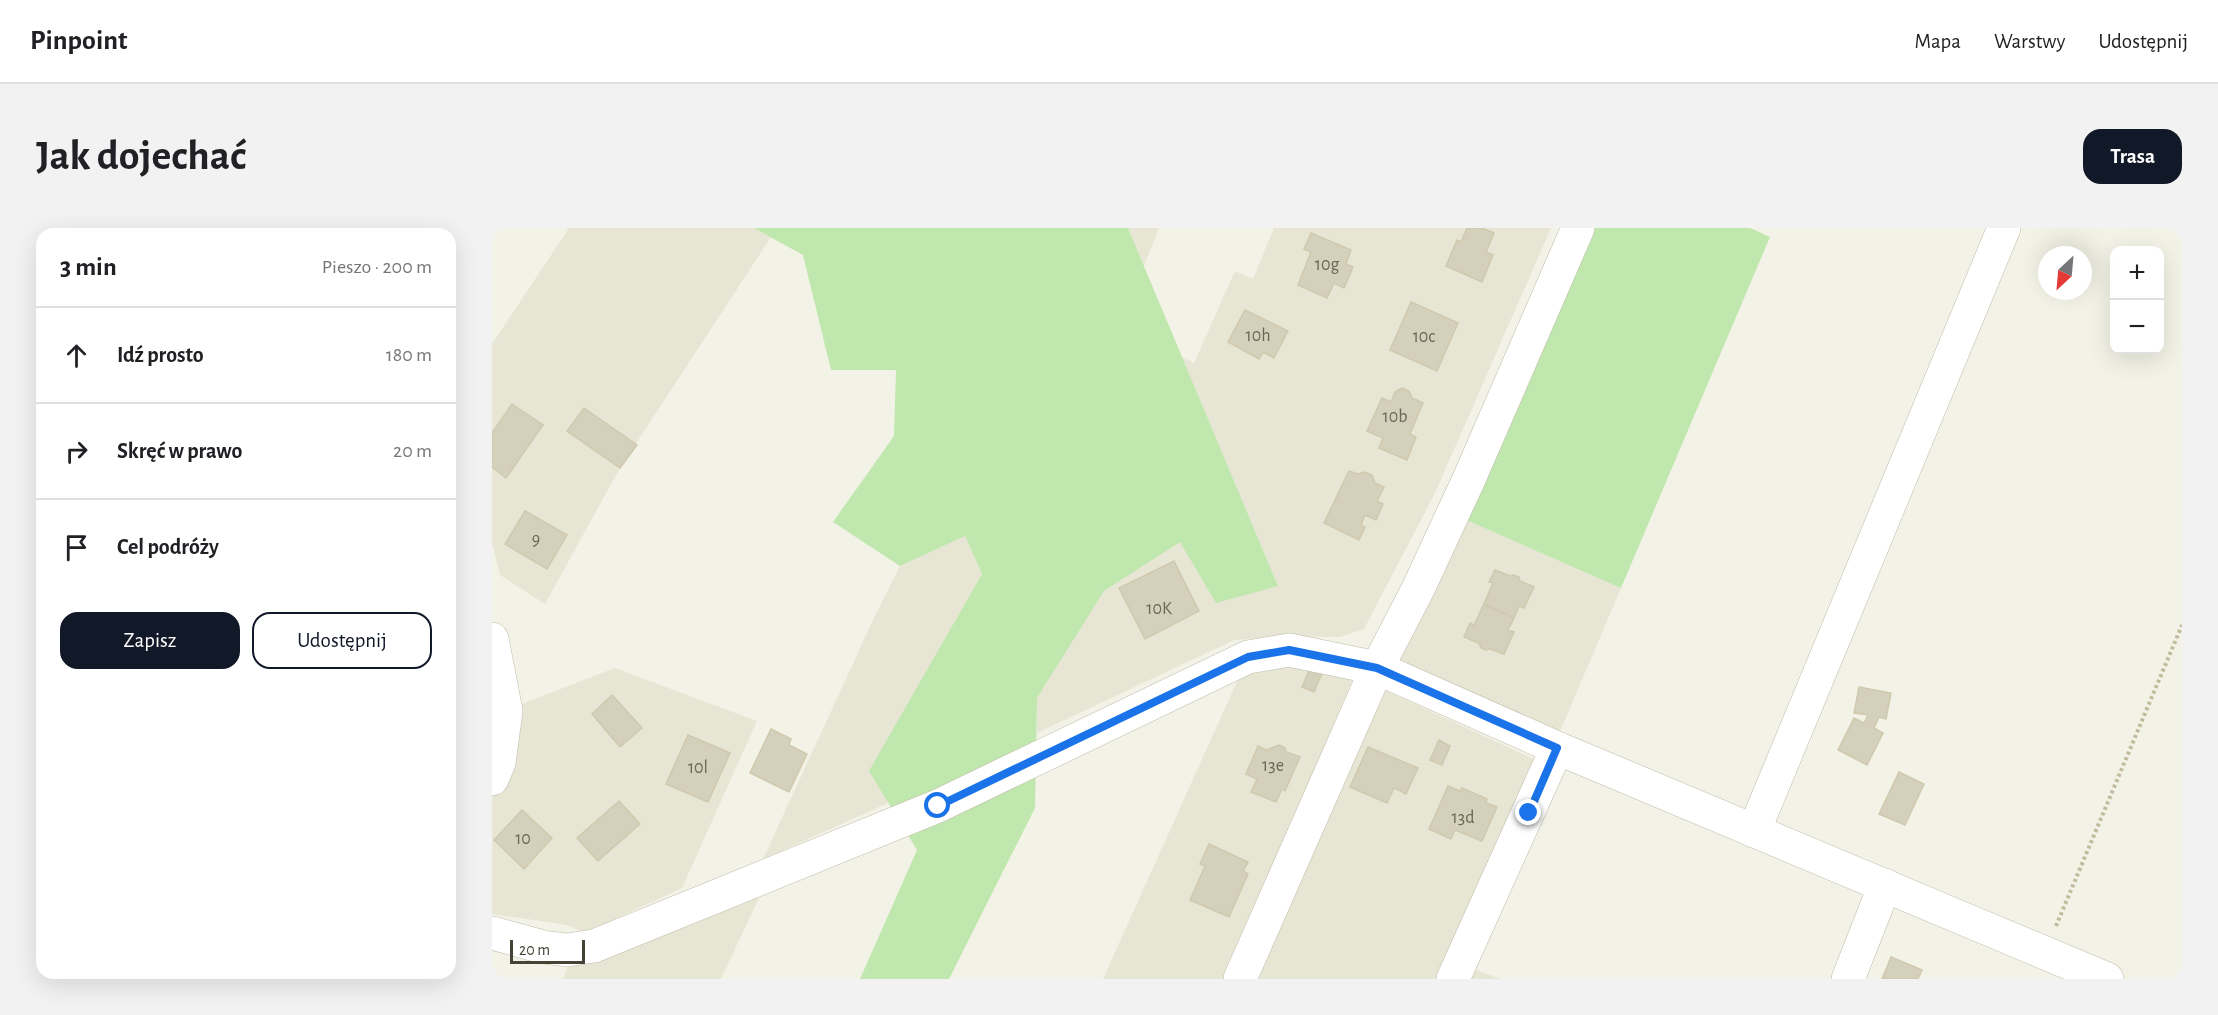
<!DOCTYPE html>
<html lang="pl">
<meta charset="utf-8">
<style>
:root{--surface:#fff;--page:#f2f2f2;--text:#202124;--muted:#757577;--line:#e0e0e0;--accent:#111827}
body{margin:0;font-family:"Alegreya Sans",sans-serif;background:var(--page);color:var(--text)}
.controls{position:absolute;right:18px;top:18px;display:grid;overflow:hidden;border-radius:12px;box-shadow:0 6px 24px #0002}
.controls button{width:54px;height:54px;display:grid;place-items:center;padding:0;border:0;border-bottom:2px solid var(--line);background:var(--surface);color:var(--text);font:30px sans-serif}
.compass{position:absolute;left:1546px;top:18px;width:54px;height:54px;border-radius:50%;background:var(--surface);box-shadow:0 6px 24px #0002;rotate:206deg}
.scale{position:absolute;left:18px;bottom:15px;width:75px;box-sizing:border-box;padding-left:6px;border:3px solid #454335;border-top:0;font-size:16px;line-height:21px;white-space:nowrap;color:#454335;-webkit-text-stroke:4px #fff;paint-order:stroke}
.stop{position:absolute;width:18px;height:18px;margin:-14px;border:4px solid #1a73e8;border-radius:50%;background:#fff}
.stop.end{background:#1a73e8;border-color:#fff;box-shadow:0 2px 6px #0008}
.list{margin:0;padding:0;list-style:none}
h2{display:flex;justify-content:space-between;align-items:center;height:78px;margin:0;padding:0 24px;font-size:26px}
h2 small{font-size:20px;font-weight:400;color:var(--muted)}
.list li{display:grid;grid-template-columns:39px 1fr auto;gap:18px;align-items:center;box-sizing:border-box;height:96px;padding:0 24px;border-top:2px solid var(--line)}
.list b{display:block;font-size:22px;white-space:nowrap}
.list em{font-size:20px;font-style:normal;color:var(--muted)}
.actions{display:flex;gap:12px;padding:18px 24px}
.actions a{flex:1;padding:14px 0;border:2px solid var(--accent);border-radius:18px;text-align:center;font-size:21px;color:var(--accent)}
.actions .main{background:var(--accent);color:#fff}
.icon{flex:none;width:33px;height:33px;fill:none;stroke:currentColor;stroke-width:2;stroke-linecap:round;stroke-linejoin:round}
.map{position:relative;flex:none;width:1690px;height:751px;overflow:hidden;border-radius:18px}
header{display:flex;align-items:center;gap:36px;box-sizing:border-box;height:84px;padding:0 30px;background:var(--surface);border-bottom:2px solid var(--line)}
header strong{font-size:28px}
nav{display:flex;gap:33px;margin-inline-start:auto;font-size:21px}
.intro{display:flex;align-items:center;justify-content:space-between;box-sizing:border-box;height:144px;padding:0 36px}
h1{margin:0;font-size:42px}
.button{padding:15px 27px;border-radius:18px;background:var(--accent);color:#fff;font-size:21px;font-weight:700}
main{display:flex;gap:36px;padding:0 36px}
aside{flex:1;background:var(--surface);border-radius:18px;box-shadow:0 6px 24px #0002}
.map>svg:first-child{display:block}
.residential{fill:#e7e5d4}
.green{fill:#c0e7ae}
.building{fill:#d4d0bb;stroke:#cfcaae;stroke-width:1.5}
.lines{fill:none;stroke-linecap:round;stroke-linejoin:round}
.minor-casing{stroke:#bebca8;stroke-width:34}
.path{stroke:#c0bb9a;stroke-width:4;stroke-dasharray:3 3;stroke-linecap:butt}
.minor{stroke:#fff;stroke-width:33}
.route{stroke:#1a73e8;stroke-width:8}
.labels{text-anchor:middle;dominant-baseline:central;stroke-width:6;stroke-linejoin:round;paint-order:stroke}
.number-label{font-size:18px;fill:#696656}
</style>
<header>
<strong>Pinpoint</strong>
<nav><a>Mapa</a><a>Warstwy</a><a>Udostępnij</a></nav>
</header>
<div class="intro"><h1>Jak dojechać</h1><a class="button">Trasa</a></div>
<main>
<aside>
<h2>3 min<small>Pieszo · 200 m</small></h2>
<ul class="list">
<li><svg class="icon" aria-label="ahead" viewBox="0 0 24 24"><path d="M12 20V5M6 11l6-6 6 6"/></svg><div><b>Idź prosto</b></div><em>180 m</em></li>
<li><svg class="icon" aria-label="right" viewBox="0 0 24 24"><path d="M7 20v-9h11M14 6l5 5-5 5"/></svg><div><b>Skręć w prawo</b></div><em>20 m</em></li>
<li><svg class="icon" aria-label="arrive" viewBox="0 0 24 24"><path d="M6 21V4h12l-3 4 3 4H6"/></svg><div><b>Cel podróży</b></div></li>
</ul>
<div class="actions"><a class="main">Zapisz</a><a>Udostępnij</a></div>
</aside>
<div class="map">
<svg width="1690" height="751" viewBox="0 0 1690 751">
<rect width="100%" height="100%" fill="#f3f2e6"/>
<!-- residential -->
<g class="residential">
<polygon points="77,0 262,0 279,9 128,240 53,376 8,347 0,315 0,116"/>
<polygon points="636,0 667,0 652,38"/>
<polygon points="782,0 1059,0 943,265 872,401 848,409 792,408 742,412 545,505 545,470 612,363 688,313 724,374 786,358 690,129 702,135 743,43 761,51"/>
<polygon points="967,289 1129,360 1066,508 904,433"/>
<polygon points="473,308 490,346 378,543 396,575 271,631 383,388 408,338"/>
<polygon points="0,411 14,482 123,440 265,493 190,660 92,705 75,697 0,686"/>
<polygon points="814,432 865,441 736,751 611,751 752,438"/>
<polygon points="879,456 1044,532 956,731 1008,751 754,751"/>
<polygon points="271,661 229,751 71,751 79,732"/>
</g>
<!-- green -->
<g class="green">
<polygon points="262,0 636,0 786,358 724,375 688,314 612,363 545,470 543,580 457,751 368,751 425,622 377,543 490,346 473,308 408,338 341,294 402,208 404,142 339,142 311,27"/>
<polygon points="1090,0 1258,0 1278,9 1129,360 967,289"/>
</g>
<!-- building -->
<g class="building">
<polygon points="975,0 990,0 1002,5 994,24 1001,27 990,54 954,38 965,12 969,14"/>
<polygon points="819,5 859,22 854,36 861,39 852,60 842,55 835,70 806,57 819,24 812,21"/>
<polygon points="919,74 966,95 945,143 898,122"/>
<polygon points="753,82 796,103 782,130 771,124 767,131 736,114"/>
<polygon points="910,160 917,163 920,170 931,175 918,206 924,209 915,232 887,220 891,210 875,203 890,170 899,174 903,164"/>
<polygon points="20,176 51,197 14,250 0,239 0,205"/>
<polygon points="92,180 145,217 128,240 75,203"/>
<polygon points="857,243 866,246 873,244 880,247 883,255 892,259 885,273 891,276 884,292 873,287 869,297 873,299 867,312 832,295"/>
<polygon points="33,283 75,307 55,341 13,316"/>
<polygon points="682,333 707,383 653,411 627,360"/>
<polygon points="1003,342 1018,348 1022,347 1027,349 1028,353 1042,359 1032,380 1027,378 1022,390 992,376 1001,355 997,354"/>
<polygon points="992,376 1022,390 1016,402 1022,404 1012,426 998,421 994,422 989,420 987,415 972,409 978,395 982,397"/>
<polygon points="819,438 831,443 822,464 810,459"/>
<polygon points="1367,459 1399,465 1394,491 1387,489 1382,500 1391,505 1375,537 1346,522 1362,490 1372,495 1376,487 1362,485"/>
<polygon points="120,467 150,500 128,519 100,486"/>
<polygon points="279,501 299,511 297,517 315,526 297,564 258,545"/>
<polygon points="196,507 238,525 216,574 174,556"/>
<polygon points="947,512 958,518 950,537 938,532"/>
<polygon points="787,517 793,520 794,524 808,529 793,563 790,561 784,574 759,564 765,551 754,546 766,518 774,522"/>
<polygon points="876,519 926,540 914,566 902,560 895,575 858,559"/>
<polygon points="1407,544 1432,556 1413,597 1387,586"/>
<polygon points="956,558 968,563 970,560 995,571 994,575 1005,579 990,613 963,602 959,611 937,601"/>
<polygon points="127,573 148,596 106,633 85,610"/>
<polygon points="30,582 60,610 32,641 2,612"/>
<polygon points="717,616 756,634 751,643 756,646 737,689 698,672 713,638 708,636"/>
<polygon points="1399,729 1430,742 1426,751 1390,751"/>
</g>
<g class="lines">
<defs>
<g id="minor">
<polyline points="0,411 14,483 7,535 0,551"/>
<polyline points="1262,603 1512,0"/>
<polyline points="0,705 51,719 75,722 102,718 446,578 756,429 797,422 885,440 926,361 977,251 1086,0"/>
<polyline points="748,751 885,440 1065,520 1615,751"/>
<polyline points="961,751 1065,520"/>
<polyline points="1356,751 1393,657"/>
</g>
</defs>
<!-- minor casing -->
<use href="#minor" class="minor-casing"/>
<!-- path -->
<polyline class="path" points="1564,698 1690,397"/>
<!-- minor -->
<use href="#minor" class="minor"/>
</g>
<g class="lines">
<!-- route -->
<polyline class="route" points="446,578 756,429 797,422 885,440 1065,520 1037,585"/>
</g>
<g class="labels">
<!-- number labels -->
<g class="number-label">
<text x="835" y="37">10g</text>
<text x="766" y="108">10h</text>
<text x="932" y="109">10c</text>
<text x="903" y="189">10b</text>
<text x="44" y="312">9</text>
<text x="667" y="381">10K</text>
<text x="781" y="538">13e</text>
<text x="206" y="540">10l</text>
<text x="971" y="590">13d</text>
<text x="31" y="611">10</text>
</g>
</g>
</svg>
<div class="controls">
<button>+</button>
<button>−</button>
</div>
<svg class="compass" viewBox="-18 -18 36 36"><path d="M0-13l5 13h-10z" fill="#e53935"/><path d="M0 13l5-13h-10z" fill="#757577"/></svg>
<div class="scale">20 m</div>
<div class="stop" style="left:446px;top:578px"></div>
<div class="stop end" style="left:1037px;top:585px"></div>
</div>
</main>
